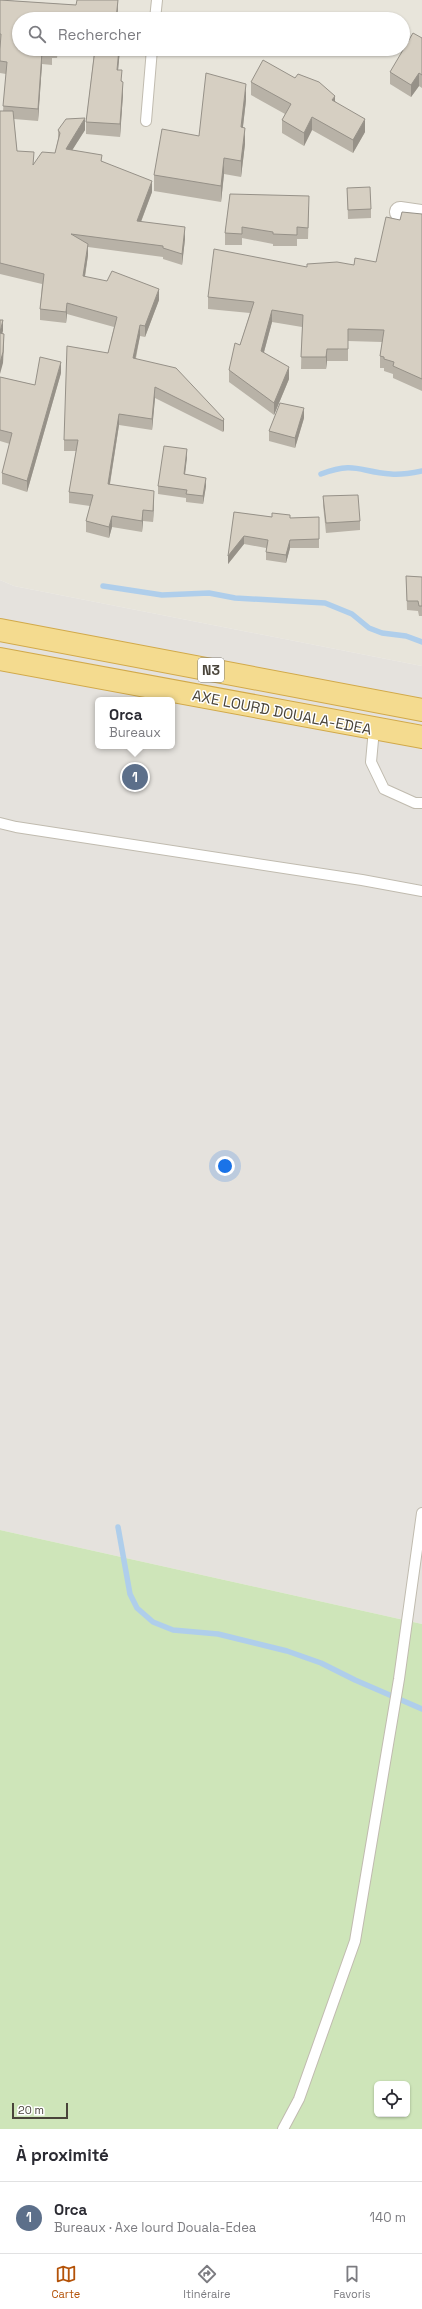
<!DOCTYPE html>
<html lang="fr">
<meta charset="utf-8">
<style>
:root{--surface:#fff;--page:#f7f7f7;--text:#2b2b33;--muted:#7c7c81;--line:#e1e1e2;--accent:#b45309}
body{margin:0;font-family:"Space Grotesk",sans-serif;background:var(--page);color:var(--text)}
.controls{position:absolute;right:12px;bottom:12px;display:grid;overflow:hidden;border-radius:6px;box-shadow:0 1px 3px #0004}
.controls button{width:36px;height:36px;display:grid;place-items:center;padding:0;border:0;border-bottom:1px solid var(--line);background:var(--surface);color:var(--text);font:20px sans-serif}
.scale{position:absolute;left:12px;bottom:10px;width:56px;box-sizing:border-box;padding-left:4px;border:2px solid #49443a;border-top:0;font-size:11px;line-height:14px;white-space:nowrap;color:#49443a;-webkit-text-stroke:3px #fff;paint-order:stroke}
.you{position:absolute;left:225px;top:1166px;width:14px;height:14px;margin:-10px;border:3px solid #fff;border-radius:50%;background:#1a73e8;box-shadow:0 0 0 6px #1a73e833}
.badge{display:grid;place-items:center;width:26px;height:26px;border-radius:50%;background:var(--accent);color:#fff;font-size:13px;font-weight:700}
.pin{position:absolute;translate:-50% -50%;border:2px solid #fff;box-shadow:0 1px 4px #0006}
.popup{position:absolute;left:95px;top:697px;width:80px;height:52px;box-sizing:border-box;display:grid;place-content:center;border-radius:6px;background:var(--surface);filter:drop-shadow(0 1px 3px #0005);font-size:13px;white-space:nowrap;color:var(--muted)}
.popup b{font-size:15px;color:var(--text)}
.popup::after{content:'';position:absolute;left:50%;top:100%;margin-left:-8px;border:8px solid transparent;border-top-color:var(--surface)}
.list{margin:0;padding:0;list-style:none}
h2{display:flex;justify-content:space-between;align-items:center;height:52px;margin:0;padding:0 16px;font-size:17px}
h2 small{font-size:13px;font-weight:400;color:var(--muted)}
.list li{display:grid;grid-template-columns:26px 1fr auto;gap:12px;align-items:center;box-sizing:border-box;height:72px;padding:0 16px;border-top:1px solid var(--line)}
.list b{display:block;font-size:15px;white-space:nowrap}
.list p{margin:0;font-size:13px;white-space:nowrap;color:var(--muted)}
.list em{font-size:13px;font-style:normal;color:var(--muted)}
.icon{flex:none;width:22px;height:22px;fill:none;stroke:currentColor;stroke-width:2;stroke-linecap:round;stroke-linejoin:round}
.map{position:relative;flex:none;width:422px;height:2129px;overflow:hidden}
.search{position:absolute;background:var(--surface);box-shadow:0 1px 3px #0004;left:12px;right:12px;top:12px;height:44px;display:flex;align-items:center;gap:10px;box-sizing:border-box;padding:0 14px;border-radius:22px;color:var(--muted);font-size:15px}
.sheet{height:124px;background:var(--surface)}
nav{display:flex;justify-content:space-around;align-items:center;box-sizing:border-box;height:56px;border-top:1px solid var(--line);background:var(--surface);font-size:11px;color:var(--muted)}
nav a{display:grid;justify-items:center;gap:2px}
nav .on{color:var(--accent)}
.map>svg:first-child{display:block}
.residential{fill:#e8e5db;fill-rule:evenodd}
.industrial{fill:#e5e2dd;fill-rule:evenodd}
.green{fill:#cee5b9;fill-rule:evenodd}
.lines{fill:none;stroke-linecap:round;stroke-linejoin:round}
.stream{stroke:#afceeb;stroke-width:5.5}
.service-casing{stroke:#c0bbaf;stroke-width:12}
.minor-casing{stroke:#c0bbaf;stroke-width:22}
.trunk-casing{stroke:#d1a94a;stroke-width:24}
.service{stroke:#fff;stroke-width:10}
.minor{stroke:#fff;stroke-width:20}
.trunk{stroke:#f4db8f;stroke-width:22}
.wall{fill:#b8b2a7}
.shaded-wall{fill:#969188}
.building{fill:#d6cfc2;stroke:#969188}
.labels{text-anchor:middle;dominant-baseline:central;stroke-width:3;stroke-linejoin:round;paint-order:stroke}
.shield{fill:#fff;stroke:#807c75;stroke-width:1}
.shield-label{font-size:14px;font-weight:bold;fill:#49443a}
.street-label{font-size:15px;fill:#49443a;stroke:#fff}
</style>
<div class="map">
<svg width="422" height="2129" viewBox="0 0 422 2129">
<rect width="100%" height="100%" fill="#f5f3ec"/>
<!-- residential -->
<path class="residential" d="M 0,0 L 422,0 L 422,666 L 14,586 L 0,580 ZM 19,19 L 403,19 L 403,49 L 19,49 Z"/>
<!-- industrial -->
<path class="industrial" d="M 0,580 L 14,586 L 422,666 L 422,1624 L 0,1530 ZM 98,700 L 172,700 L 172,746 L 98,746 Z"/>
<!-- green -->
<path class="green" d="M 0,1530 L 422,1624 L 422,2129 L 0,2129 ZM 377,2084 L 407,2084 L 407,2114 L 377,2114 Z"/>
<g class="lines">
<!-- stream -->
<g class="stream">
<path d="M 321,474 C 356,461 359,472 391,474 C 401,475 412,473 422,471"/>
<polyline points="103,586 162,595 209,593 235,598 325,603 352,614 369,628 382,633 406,636 422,642"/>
<polyline points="118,1527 130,1594 137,1608 153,1622 173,1630 218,1634 287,1651 321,1663 355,1680 422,1709"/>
</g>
<defs>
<g id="service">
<polyline points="155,19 157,0"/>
<polyline points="146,121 152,49"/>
<polyline points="374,729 371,762 384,789 415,803 422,803"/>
<polyline points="0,823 16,827 362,880 422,891"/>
<polyline points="283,2129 299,2099 355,1941 399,1679 422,1513"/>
</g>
<polyline id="minor" points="400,212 422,215"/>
<g id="trunk">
<polyline points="0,630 422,710"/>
<polyline points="0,659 422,737"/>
</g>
</defs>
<!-- service casing -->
<use href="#service" class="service-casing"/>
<!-- minor casing -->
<use href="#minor" class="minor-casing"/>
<!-- trunk casing -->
<use href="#trunk" class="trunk-casing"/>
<!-- service -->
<use href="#service" class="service"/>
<!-- minor -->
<use href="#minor" class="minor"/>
<!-- trunk -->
<use href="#trunk" class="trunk"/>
</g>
<!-- wall -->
<g class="wall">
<polygon points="0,0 76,5 118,0 117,19 19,19 19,49 120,49 118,70 122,82 123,94 120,137 86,134 86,122 94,54 58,51 57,58 52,58 52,65 42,64 38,121 14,119 17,151 34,164 55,153 58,139 58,130 85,130 72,150 102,161 152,192 141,222 185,239 182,265 163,259 163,257 88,247 88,255 85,277 159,300 145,337 140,336 136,358 224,419 224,430 223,432 155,398 152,430 119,425 110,484 154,502 153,522 143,521 142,532 112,527 109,538 86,532 86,521 90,506 69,503 69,492 76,451 64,451 64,440 108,353 114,327 67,314 66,323 40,320 40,309 42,284 0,274 0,111 3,111 6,74 0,73"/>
<polygon points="422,38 422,88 419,86 411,97 390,84 390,72"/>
<polygon points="251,82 335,101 365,132 353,153 312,130 304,146 282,133 282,120 285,114 251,95"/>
<polygon points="246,100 243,127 245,144 241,177 224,174 221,202 154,191 154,175 199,136"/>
<polygon points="347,188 371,209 371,218 348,219"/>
<polygon points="230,194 309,207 308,239 297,239 297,246 273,246 273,244 242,238 242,245 225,245 225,233"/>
<polygon points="422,214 422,391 393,378 393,374 384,371 384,368 380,368 380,356 382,342 348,341 348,361 327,361 326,369 301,369 302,327 272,322 264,352 289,379 274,415 229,382 229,370 240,345 250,313 208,309 208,297 307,267 354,265 376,262 400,220"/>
<polygon points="61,373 27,492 2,484 2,473 10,444 0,441 0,377 35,385"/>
<polygon points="304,418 295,448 269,441 269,431"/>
<polygon points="187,457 185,474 206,486 203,504 186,502 186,498 158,494 158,486"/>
<polygon points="323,496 360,521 360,530 326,533 323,505"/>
<polygon points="234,512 272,517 290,518 319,517 319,548 290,548 286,563 266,560 266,548 244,544 228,564"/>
<polygon points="406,576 422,577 422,616 419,616 418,611 407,610"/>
</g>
<!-- shaded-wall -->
<g class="shaded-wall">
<polygon points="118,0 118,8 117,19 116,19"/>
<polygon points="119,49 120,49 117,82 117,70"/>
<polygon points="42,52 42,64 38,121 38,109"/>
<polygon points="419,73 419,86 411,97 411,85"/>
<polygon points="123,82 123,94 120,137 120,124"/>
<polygon points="246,84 246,100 241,143 241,127"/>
<polygon points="335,96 335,109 332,100"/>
<polygon points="312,117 312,130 304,146 304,133"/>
<polygon points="85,118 85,130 66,160 66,149"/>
<polygon points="365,119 365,132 353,153 353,140"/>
<polygon points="245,128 245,144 241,177 241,161"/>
<polygon points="224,158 224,174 221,202 221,186"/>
<polygon points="152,181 152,192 137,232 137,221"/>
<polygon points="185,227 185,239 182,265 182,254"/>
<polygon points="88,244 88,255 83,288 83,276"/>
<polygon points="159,289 159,300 145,337 145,326"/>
<polygon points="67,303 67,314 66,323 66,312"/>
<polygon points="272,310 272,322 261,363 261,351"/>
<polygon points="3,320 3,331 0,343 0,332"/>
<polygon points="140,325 140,336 133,369 133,358"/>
<polygon points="4,334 4,345 3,363 0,374 0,363"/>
<polygon points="327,349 327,361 326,369 326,357"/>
<polygon points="61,362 61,373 27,492 27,481"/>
<polygon points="289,367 289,379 274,415 274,403"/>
<polygon points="155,387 155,398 152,430 152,419"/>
<polygon points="304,408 304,418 295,448 295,438"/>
<polygon points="119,414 119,425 108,495 108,484"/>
<polygon points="224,419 224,430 223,432 223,421"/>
<polygon points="187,449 187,457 184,482 184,474"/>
<polygon points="206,478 206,486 203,504 203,496"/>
<polygon points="154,491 154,502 153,522 153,511"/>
<polygon points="143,510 143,521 142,532 142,521"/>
<polygon points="112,516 112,527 109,538 109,527"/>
<polygon points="244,536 244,544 228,564 228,556"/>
<polygon points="290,540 290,548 286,563 286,555"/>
</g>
<!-- building -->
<g class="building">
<polygon points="0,0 76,5 77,0 118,0 116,19 19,19 19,49 52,49 52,53 42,52 38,109 3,106 7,62 0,61 0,49 1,34 0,34"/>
<polygon points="413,33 422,38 422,75 419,73 411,85 390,72"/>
<polygon points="95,49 119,49 117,70 122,70 121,81 123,82 120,124 86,122"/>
<polygon points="263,60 295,78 298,74 319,82 335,96 332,100 365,119 353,140 312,117 304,133 282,120 291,104 251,82"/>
<polygon points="206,73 246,84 241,127 245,128 241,161 224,158 221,186 154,175 162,129 199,136"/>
<polygon points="0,111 13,111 17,151 34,152 33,165 42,152 55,153 60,133 58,130 66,119 85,118 66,149 102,155 101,161 152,181 137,221 185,227 182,254 163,248 163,246 71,234 88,244 83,276 107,281 112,271 159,289 145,326 140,325 133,358 176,368 224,419 223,421 155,387 152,419 119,414 108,484 154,491 153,511 143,510 142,521 112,516 109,527 86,521 93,495 69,492 78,440 64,440 67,346 108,353 117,317 67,303 66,312 40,309 44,274 0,263"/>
<polygon points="370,187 371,209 348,210 347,188"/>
<polygon points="230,194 309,196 308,228 297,227 297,235 273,234 273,232 242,227 242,234 225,233"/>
<polygon points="402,212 422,214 422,379 393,366 394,362 384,359 384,357 380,356 384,330 348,329 348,349 327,349 326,357 301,357 303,315 272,310 261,351 289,367 274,403 229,370 235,343 240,345 254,302 208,297 214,249 307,267 307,264 337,262 354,265 355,258 376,262 386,217 400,220"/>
<polygon points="0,320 3,320 0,332"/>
<polygon points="0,333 4,334 3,352 0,363"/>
<polygon points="40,357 61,362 27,481 2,473 12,433 0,430 0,377 35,385"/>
<polygon points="280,403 304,408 295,438 269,431"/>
<polygon points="164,446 187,449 184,474 206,478 203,496 186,494 187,490 158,486"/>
<polygon points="358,495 360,521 326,523 323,496"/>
<polygon points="234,512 272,517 272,513 290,515 290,518 319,517 319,539 290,540 286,555 266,552 268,540 244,536 228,556"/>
<polygon points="406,576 422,577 422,606 419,606 418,601 407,601"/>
</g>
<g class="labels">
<!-- shield labels -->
<rect class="shield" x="198" y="658" width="26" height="24" rx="3"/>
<g class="shield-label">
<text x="211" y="670">N3</text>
</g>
<!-- street labels -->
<g class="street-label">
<text transform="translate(282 712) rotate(11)">AXE LOURD DOUALA-EDEA</text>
</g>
</g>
</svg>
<div class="controls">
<button><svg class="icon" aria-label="locate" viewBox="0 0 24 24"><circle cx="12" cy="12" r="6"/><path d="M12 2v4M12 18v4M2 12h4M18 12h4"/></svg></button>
</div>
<div class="scale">20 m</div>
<div class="you"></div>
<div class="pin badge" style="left:135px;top:777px;background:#5c6f8a">1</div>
<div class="popup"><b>Orca</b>Bureaux</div>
<div class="search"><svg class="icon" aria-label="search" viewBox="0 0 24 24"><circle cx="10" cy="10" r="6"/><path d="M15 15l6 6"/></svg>Rechercher</div>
</div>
<section class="sheet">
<h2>À proximité<small></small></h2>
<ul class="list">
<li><span class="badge" style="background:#5c6f8a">1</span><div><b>Orca</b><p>Bureaux · Axe lourd Douala-Edea</p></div><em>140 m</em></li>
</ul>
</section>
<nav>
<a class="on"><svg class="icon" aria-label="map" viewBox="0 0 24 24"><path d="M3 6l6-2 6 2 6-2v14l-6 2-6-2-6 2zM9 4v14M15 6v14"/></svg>Carte</a>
<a><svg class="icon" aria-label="directions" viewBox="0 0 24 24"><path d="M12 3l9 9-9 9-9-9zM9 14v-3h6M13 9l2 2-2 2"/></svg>Itinéraire</a>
<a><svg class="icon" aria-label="saved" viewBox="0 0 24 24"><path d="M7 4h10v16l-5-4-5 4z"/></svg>Favoris</a>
</nav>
